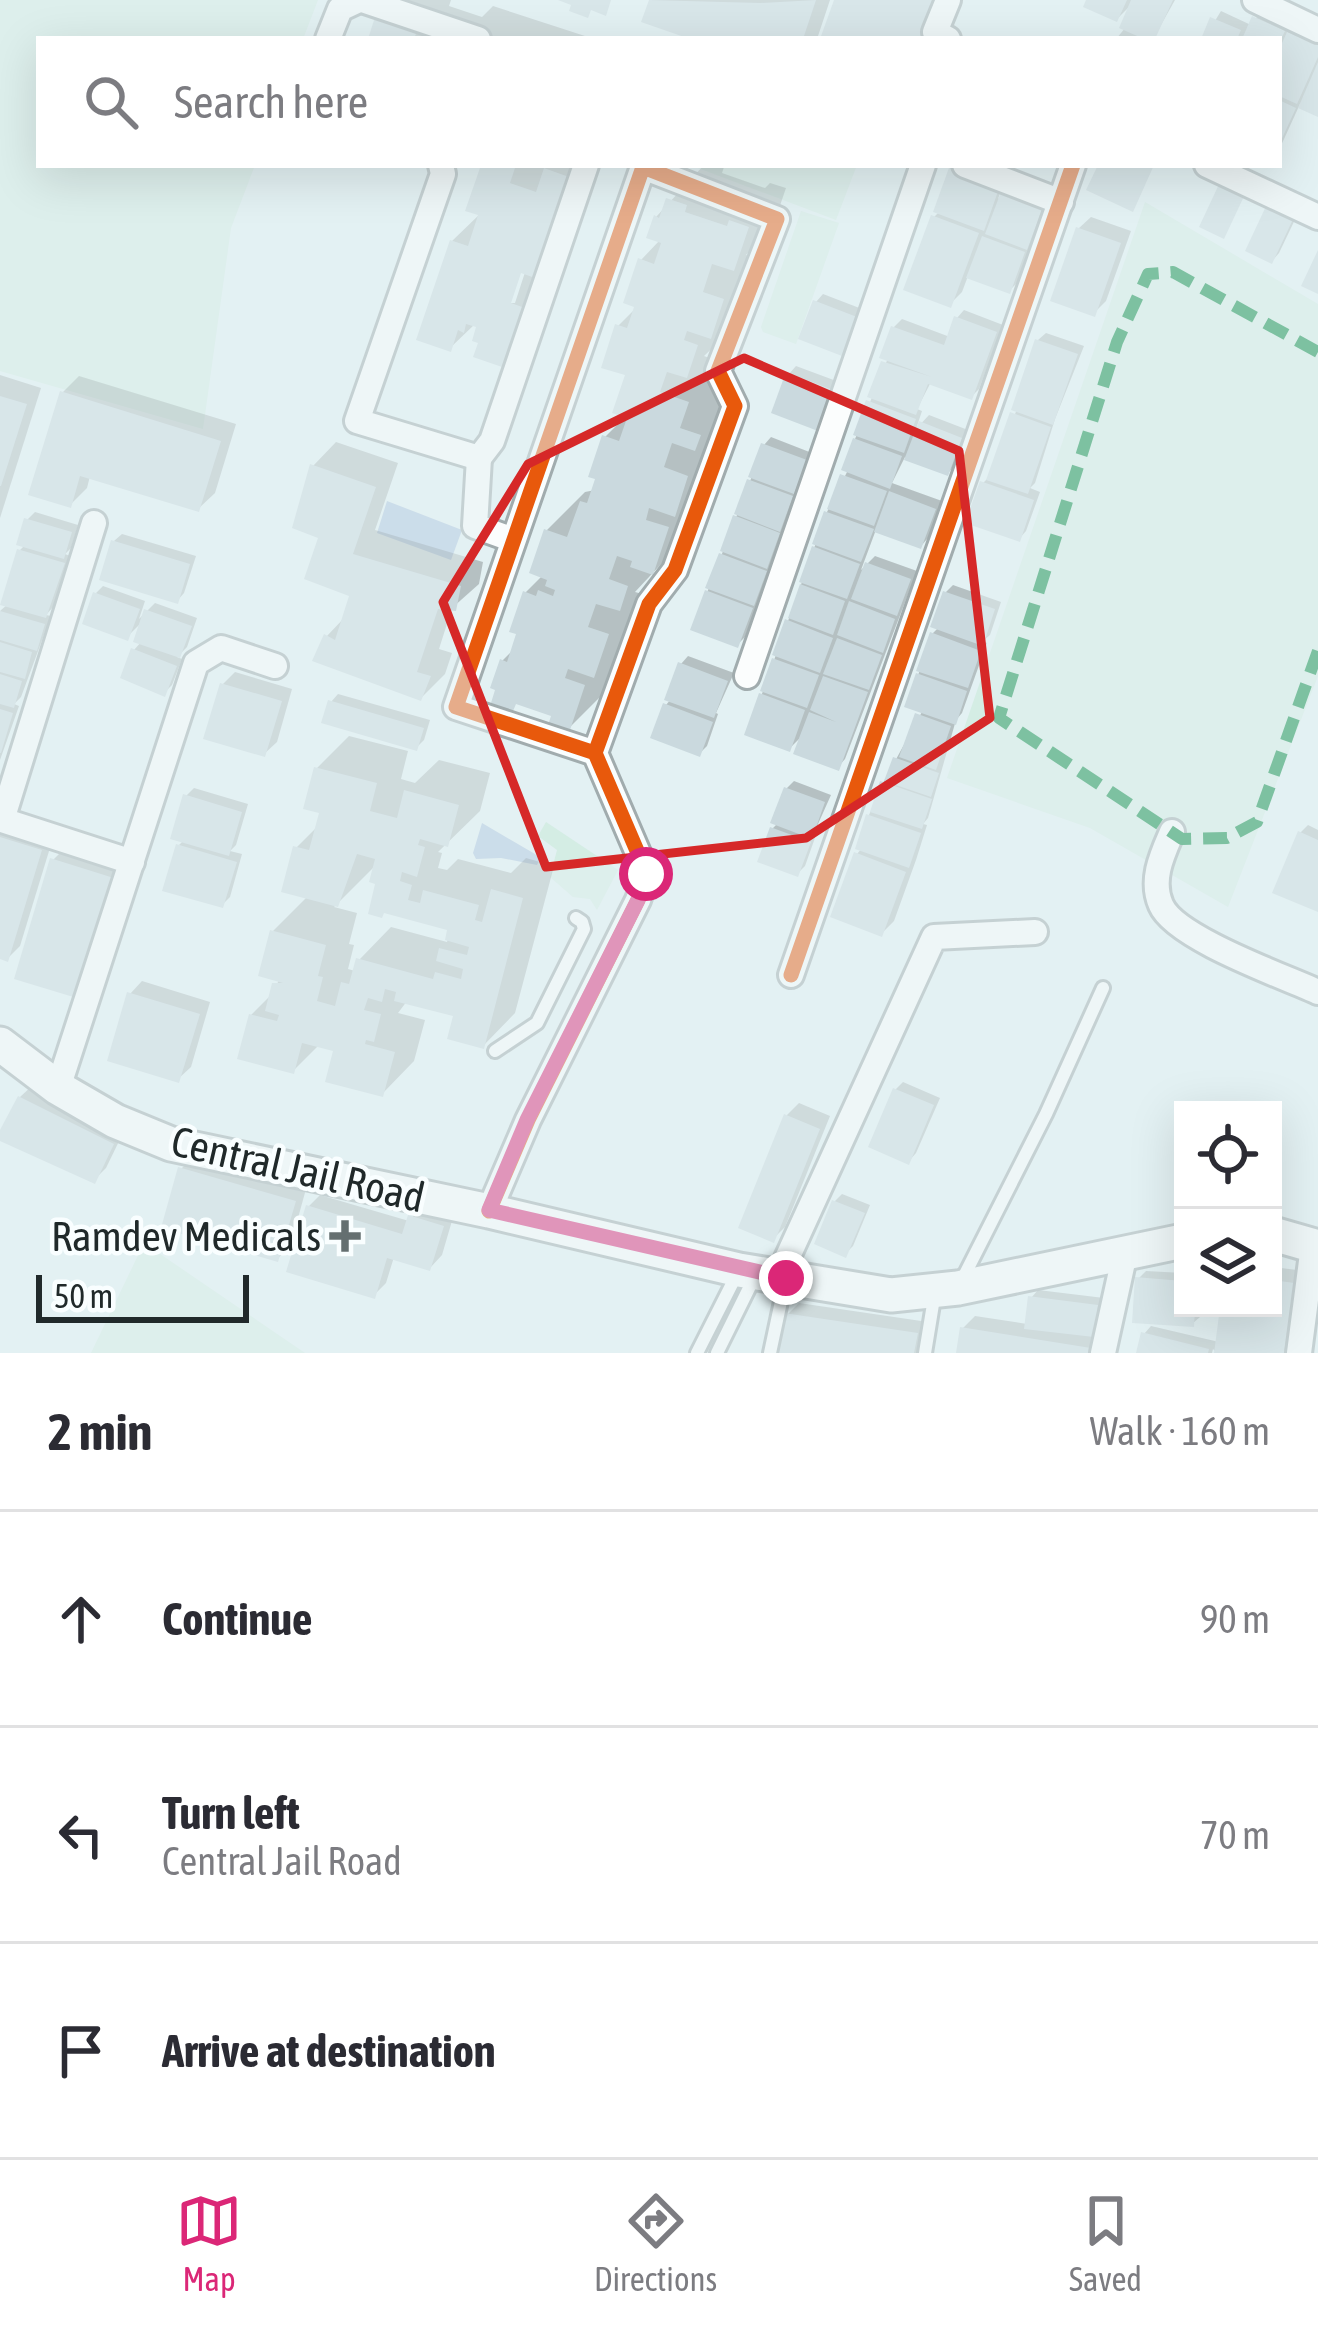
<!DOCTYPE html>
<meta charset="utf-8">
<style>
:root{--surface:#fff;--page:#f7f7f7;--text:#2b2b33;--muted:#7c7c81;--line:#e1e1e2;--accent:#db2777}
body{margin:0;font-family:"Asap Condensed",sans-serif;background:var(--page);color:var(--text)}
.controls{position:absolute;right:36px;bottom:36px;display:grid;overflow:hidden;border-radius:0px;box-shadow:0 12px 48px #0002}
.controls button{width:108px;height:108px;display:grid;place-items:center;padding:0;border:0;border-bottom:3px solid var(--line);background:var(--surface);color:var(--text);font:60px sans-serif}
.scale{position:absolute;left:36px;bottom:30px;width:213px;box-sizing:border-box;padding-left:12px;border:6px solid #20292a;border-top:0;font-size:33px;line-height:42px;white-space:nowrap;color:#20292a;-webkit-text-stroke:9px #f9feff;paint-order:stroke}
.stop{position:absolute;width:36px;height:36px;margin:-27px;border:9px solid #db2777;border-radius:50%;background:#fff}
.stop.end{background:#db2777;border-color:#fff;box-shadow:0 3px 12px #0008}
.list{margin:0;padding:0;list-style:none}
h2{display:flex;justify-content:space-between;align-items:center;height:156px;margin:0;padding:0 48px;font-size:51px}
h2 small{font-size:39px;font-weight:400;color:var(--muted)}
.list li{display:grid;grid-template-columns:78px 1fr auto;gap:36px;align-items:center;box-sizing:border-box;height:216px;padding:0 48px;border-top:3px solid var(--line)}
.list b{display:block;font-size:45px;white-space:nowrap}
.list p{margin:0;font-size:39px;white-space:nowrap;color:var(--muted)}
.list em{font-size:39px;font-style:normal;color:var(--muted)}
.icon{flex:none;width:66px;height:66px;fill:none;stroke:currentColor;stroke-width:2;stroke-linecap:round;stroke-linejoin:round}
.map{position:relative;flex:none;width:1318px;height:1353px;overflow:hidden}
.search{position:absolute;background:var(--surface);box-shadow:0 12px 48px #0002;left:36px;right:36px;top:36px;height:132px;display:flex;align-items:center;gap:30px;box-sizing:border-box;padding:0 42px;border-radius:0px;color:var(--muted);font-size:45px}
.sheet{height:804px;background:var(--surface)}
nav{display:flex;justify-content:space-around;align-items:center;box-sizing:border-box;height:168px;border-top:3px solid var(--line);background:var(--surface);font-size:33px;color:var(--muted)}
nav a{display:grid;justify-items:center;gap:6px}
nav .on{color:var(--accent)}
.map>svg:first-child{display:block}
.green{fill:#d4ede4}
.water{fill:#aec5df}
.shadow{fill:#0003;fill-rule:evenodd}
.building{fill:#cad9de}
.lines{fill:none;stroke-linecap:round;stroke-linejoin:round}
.lane-casing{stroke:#a1acae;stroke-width:18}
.street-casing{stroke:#a1acae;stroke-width:30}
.secondary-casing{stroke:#a1acae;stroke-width:39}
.lane{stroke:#fbfdfd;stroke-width:12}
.street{stroke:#fbfdfd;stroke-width:24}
.secondary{stroke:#fbfdfd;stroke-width:33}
.quiet{stroke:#00873e;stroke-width:12;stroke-dasharray:24 12;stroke-linecap:butt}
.cycleway-casing{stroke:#f9feff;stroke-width:22}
.cycleway{stroke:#e8590c;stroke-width:15}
.route{stroke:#db2777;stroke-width:15}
.marked{fill:none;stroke:#d62828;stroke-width:9;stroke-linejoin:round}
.poi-dot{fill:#646f70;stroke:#f9feff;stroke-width:4.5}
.labels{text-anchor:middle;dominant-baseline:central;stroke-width:9;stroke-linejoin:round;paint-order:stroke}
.street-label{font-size:42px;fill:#20292a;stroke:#f9feff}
.poi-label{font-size:42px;fill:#20292a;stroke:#f9feff;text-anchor:end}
</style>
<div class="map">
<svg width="1318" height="1353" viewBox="0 0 1318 1353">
<rect width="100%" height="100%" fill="#e3f1f3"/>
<!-- green -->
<g class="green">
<polygon points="0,0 318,0 303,39 39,39 39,165 255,165 231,228 203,429 0,371"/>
<polygon points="690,165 857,165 836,220"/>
<polygon points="1145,202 1318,304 1318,676 1228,907 1090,828 947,778"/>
<polygon points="801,211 839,223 796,344 763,332 761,327"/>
<polygon points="546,822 618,870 597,910 590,899 573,897 550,877 557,850 538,836"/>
<polygon points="144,1243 305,1353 91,1353"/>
</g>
<!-- water -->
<g class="water">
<polygon points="387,501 462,530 451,560 377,533"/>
<polygon points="482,823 535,854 540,859 537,865 501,858 476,859 473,853"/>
</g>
<!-- shadow -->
<g class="shadow">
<polygon points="396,0 451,0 449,6 482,17 493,6 588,37 371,39"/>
<polygon points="652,0 830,0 817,39 699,39 645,20"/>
<polygon points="1090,0 1175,0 1153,39 1116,39 1126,27 1133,3 1117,19"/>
<polygon points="1262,10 1318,35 1318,113 1300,104 1279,150 1279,39 1204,39 1221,11 1251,25"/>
<path d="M 484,165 L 597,165 L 543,326 L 481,341 L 480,325 L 475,324 L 450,348 L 452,241 L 481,213 ZM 523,258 L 529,260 L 515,303 L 508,303 Z"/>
<polygon points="704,165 724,167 722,173 765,188 770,183 786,188 772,229 746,255 761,261 725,336 704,356 726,364 733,409 710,432 725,437 691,532 635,592 646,595 607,690 568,729 502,661 514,649 525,593 543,575 546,531 585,492 595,490 605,437 627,415 628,374 618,326 639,305 641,260 660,240 656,217"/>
<polygon points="953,166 1006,176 998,199 1011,186 1049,200 1017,283 1009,291 968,276 962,292 950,304 934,217 940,211"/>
<polygon points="1271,204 1301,207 1279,253 1272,261"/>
<polygon points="1091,217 1131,231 1106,301 1094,313 1078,229"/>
<polygon points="823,294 862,309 849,345 842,352 816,302"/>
<polygon points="964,310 1003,325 979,389 971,397 931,382 917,409 922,411 916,429 929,415 968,430 955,465 948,473 905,457 892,483 942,501 928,538 921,546 877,527 861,570 875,556 917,571 845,759 838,767 804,734 789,749 748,733 827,512 848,470 855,439 888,358 894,327 902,319 950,337 957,318"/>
<polygon points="1046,333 1084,346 1055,419 1035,483 1030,488 1040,492 1026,531 1019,539 983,483 992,474 1017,409 1038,340"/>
<polygon points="796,366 839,382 825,419 817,427 789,374"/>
<polygon points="0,375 41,388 0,518"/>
<polygon points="79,376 236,424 215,493 198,509 90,476 87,488 70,505 62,393"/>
<polygon points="771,437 812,453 745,637 737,645 693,629 764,445"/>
<polygon points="336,442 398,463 375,530 483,562 479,584 452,608 439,649 452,653 445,674 421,698 327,636 345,617 353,594 322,536 313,466"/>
<polygon points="35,512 78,525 71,548 65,554 70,556 53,607 46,615 51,616 21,697 14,704 19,706 0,760 0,611 8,604 19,551 25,545 27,520"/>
<polygon points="122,534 196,556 184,593 177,601 114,541"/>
<polygon points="953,585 1001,602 990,635 983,641 987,643 962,713 956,720 928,818 923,824 927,825 916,860 894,921 882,933 857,854 862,848 869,815 883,783 923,710 908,705 932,634 939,627 945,593"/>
<polygon points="103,586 145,601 139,619 155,603 197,618 187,647 177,657 182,659 172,685 164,693 134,650 142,641 143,621 127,637 96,593"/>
<polygon points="688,656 734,673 716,713 718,714 707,746 699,754 666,705 671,699 681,664"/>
<polygon points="235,672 292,689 277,742 264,754 222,685"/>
<polygon points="338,694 430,720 424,740 416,748 331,702"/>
<path d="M 349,736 L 408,751 L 401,779 L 415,783 L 439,760 L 490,773 L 480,811 L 438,852 L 442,853 L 438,868 L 447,870 L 458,859 L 511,873 L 526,858 L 554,866 L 515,1013 L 483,1046 L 457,1014 L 407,1001 L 398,1013 L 425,1020 L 414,1061 L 382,1094 L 337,1049 L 320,1044 L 293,1071 L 251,1015 L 272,994 L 279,980 L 273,931 L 308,896 L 296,848 L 319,825 L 323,811 L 317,768 ZM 377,864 L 379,882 L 451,928 L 447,942 L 391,927 L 359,960 L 355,971 L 348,969 L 354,945 L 349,944 L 357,913 L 334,907 Z"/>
<polygon points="794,781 831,795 814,833 816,835 805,866 797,874 772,829 778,823 786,789"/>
<polygon points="194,788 248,804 236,845 230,851 242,854 230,897 222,905 179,845 184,840 186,796"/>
<polygon points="0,822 53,838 20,946 8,958 0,956"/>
<polygon points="1308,825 1318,830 1318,907 1300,833"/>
<polygon points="65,848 127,867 79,996 53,860"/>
<polygon points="142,981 210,1002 191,1067 178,1079 130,994"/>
<polygon points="903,1082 940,1098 916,1153 909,1161 895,1090"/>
<polygon points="33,1085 124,1131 106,1168 94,1180 0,1138 20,1097"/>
<polygon points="799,1103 830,1116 785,1227 773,1239 787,1115"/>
<polygon points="193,1157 306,1189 290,1247 277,1259 181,1169"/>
<polygon points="842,1194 870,1205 853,1246 845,1254 835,1201"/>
<polygon points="320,1195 409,1221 423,1204 454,1214 442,1255 430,1268 394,1257 386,1283 374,1295 308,1207"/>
<polygon points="1273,1267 1305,1271 1293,1353 1217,1353 1213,1349 1212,1353 1139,1353 1144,1334 1151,1326 1219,1342 1223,1308 1273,1308"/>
<polygon points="1146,1271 1183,1273 1183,1308 1201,1308 1200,1317 1192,1324 1138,1279"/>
<polygon points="1038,1290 1104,1298 1101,1326 1092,1335 1102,1337 1099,1353 959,1353 963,1328 975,1316 1027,1324 1031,1298"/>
<polygon points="799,1303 928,1322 923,1353 779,1353 787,1315"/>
</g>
<!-- building -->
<g class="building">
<polygon points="558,0 611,0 606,16 591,10 588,18 569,11 571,5"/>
<polygon points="649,0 760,3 816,0 803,39 690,39 641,22"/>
<polygon points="834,0 934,0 920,39 820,39"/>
<polygon points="1086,0 1127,0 1117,22 1083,7"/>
<polygon points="1131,0 1173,0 1155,39 1144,39 1119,28"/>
<polygon points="1252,16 1285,31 1281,39 1242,39"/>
<polygon points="375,17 417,31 414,39 368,39"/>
<polygon points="1210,17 1241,30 1237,39 1201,39"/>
<polygon points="1287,32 1318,45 1318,57 1297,104 1279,96 1279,50"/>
<polygon points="1318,62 1318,117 1298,108"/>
<polygon points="1279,100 1296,108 1279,145"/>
<polygon points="481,165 516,165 510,183 536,192 544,168 569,177 535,278 521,273 511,303 525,308 505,368 473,357 478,343 472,341 476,327 466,324 464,333 458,330 451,352 416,340 450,240 468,246 478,215 465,211"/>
<polygon points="950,165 1001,183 984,231 933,212"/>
<polygon points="1098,165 1154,165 1133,212 1086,190"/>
<polygon points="1221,180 1246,192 1224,239 1199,227"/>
<polygon points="1001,192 1043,207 1027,250 985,234"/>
<polygon points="666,198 687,205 685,212 727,226 729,220 749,227 734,271 712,264 703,292 724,299 711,339 687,331 684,340 698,345 687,378 667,372 660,392 689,402 680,428 701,435 695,451 672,443 664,467 688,476 675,517 649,508 646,520 669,527 653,575 630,567 632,561 617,556 609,579 628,586 620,611 596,604 588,627 609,634 594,678 568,669 565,678 585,685 569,733 548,725 551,716 516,704 513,711 491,703 495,690 490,688 500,659 507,662 516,634 509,632 523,591 536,596 538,590 553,596 555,590 545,586 547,580 529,573 544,529 567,537 580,501 587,503 595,479 588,477 602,435 619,441 627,418 612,413 625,375 601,368 615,324 627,328 634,307 623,303 638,258 654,264 661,243 646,238 654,215 659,218"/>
<polygon points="1268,202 1295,215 1272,264 1245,251"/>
<polygon points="931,215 979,233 951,308 903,290"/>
<polygon points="1076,227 1121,243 1095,317 1050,301"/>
<polygon points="982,236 1025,252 1010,294 966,278"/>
<polygon points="1318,250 1318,294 1301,286"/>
<polygon points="813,300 857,317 842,356 798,339"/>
<polygon points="954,316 997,332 972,400 928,384 916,415 867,397 881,361 932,377 879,358 891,326 944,345"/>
<polygon points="1035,339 1078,354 1053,425 1011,410"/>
<polygon points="786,372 833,390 818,431 771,413"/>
<polygon points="60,391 221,441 199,512 80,476 71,508 28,495"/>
<polygon points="0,396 27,404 1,486 0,486"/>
<polygon points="866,400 916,419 904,453 853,435"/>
<polygon points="1010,412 1051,427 1028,494 986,480"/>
<polygon points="919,421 962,438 948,476 904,460"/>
<polygon points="853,438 902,456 890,489 841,470"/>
<polygon points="761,443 807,460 794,494 748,477"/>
<polygon points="310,464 376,487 353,554 461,586 456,611 438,609 417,672 431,676 421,701 312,661 324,634 335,640 349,596 304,579 318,538 292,528"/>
<polygon points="840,474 887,491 874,526 827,509"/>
<polygon points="747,479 793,496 780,532 734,514"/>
<polygon points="980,481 1034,500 1020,542 965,523"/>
<polygon points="889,491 936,509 921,549 874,532"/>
<polygon points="824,511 874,529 861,562 812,544"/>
<polygon points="733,515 780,533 767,569 720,551"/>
<polygon points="24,518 72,532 64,559 16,545"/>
<polygon points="111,540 190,564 178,604 99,580"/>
<polygon points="812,546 860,564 847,599 799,582"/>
<polygon points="17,549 65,563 46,618 0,605"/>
<polygon points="719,553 767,571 754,606 705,588"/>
<polygon points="865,562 911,579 897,616 851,599"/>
<polygon points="800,584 845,601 833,635 788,618"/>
<polygon points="705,590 753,608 738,648 690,630"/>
<polygon points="943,591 995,609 983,646 930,627"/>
<polygon points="93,592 140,609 128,641 82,624"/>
<polygon points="849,601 895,619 883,653 837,635"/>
<polygon points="144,609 192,626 180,658 133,642"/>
<polygon points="0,611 45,624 37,651 0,640"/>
<polygon points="785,619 833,638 820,673 772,655"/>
<polygon points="930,632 981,651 968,688 916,671"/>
<polygon points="837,638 882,655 869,690 823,674"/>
<polygon points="0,642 32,652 25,679 0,672"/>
<polygon points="131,648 177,666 165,697 120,678"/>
<polygon points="772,658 819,675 807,708 760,691"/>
<polygon points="678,662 728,681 714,718 664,700"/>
<polygon points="916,673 967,691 956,725 904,707"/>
<polygon points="0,674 22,681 14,708 0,704"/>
<polygon points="823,676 868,692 839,771 793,754 809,712 836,722 810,710"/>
<polygon points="220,683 282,701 265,757 203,739"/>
<polygon points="759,693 805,710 790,752 744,735"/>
<polygon points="328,700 424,728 417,751 321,723"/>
<polygon points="663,703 713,722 700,757 650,738"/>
<polygon points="0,709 13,713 1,753 0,753"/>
<polygon points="915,713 951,726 936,770 899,757"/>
<polygon points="893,757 939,773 931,797 884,781"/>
<polygon points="314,767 377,783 370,811 397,818 404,790 459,805 448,847 420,839 418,845 425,847 417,877 402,872 400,881 412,885 408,900 420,903 423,890 479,905 475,920 482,922 491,889 523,898 484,1049 447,1039 453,1016 394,1001 396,992 385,989 382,1002 368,998 364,1010 381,1014 374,1042 366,1040 365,1044 395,1052 383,1097 325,1082 333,1051 302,1043 294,1074 237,1059 249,1014 277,1021 279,1015 265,1011 272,983 283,983 258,976 270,930 326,945 318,976 323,977 317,1001 335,1006 341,982 349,984 356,958 433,979 435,972 461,979 463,969 436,961 439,948 467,955 469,947 445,940 447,930 384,913 382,918 368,914 375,884 369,882 375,859 357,854 338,907 281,892 293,846 309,850 319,813 303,809"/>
<polygon points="880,781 932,799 922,829 870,812"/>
<polygon points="784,787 825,802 812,839 770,823"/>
<polygon points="183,794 242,812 229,856 170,839"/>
<polygon points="866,814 921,833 909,868 855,849"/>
<polygon points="770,827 811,842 798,877 757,862"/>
<polygon points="1298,831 1318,840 1318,912 1272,893"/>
<polygon points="0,837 42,850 8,962 0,959"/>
<polygon points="176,844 237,862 223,908 162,891"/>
<polygon points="854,852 906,872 882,937 830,917"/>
<polygon points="50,858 117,879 80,999 14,979"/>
<polygon points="127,992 200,1014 179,1083 107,1061"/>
<polygon points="893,1088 934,1105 909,1165 868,1147"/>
<polygon points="18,1096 114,1144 95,1184 0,1141 0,1130"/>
<polygon points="784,1114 820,1129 774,1243 738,1228"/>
<polygon points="178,1167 296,1201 278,1262 161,1228"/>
<polygon points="832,1200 865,1213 846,1258 814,1244"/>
<polygon points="306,1205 402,1234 408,1215 444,1226 430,1271 387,1258 375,1299 286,1272"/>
<polygon points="1135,1277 1183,1281 1183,1308 1195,1308 1194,1327 1132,1323"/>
<polygon points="1273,1280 1294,1283 1284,1353 1214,1353 1220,1308 1273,1308"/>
<polygon points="1028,1296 1098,1305 1094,1337 1024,1329"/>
<polygon points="784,1313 918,1333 914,1353 776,1353"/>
<polygon points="960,1327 1091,1348 1090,1353 956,1353"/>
<polygon points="1141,1332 1209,1349 1208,1353 1136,1353"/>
</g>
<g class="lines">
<defs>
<g id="lane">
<polyline points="495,1051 537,1023 584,929 582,922 576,918"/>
<polyline points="961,1282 1046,1114 1103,988"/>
<polyline points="697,1353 737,1274"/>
<polyline points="717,1353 756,1274"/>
<polyline points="770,1353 786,1278"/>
<polyline points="925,1353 935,1292"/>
</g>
<g id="street">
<polyline points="362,0 478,39"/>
<polyline points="1255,0 1318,30"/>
<polyline points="328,39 340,9 359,0"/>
<polyline points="948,39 935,32 948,0"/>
<polyline points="441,165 443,174 357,421 479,458 492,441 586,165"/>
<polyline points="965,165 1061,202"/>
<polyline points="1207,165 1318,217"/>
<polyline points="479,458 475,526 511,539"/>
<polyline points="94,523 2,820 132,862"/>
<polyline points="747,676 923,165"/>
<path d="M 1172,832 C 1162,855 1150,880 1161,905 C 1175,938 1283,976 1318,992"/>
<polyline points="791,975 1073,165"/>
<polyline points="58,1088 196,663 221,648 275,666"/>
<polyline points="489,1211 528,1120 638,900 647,874 595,753 649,604 675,570 735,406 718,371 777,219 643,167 456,707 595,753"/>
<polyline points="779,1276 934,937 1035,932"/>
<polyline points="1103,1353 1125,1253"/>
<polyline points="1299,1353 1313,1246"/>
</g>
<g id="secondary">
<polyline points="0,1044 58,1088 115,1121 171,1144 489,1211 739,1270 891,1295 958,1288 1183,1241"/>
<polyline points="1273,1234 1318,1247"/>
</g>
</defs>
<!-- lane casing -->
<use href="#lane" class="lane-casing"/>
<!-- street casing -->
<use href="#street" class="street-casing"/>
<!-- secondary casing -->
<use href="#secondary" class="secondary-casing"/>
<!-- lane -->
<use href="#lane" class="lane"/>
<!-- street -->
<use href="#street" class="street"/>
<!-- secondary -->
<use href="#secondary" class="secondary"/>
<!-- quiet -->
<polyline class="quiet" points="1318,352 1173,272 1148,274 1117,342 999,718 1182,839 1227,838 1257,822 1318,651"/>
<defs>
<g id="cycleway">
<polyline points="791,975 1073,165"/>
<polyline points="489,1211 528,1120 638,900 647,874 595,753 649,604 675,570 735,406 718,371 777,219 643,167 456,707 595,753"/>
</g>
</defs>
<!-- cycleway casing -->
<use href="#cycleway" class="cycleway-casing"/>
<!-- cycleway -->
<use href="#cycleway" class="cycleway"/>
</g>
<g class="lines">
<!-- route -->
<polyline class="route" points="646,874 638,900 527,1120 489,1210 786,1278"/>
</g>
<!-- marked area -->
<path d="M0 0H1318V1353H0ZM 744,358 L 959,451 L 990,718 L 806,838 L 546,867 L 443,602 L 528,464 Z" fill="#e3f1f3" fill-opacity=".55" fill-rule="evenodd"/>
<path class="marked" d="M 744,358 L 959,451 L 990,718 L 806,838 L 546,867 L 443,602 L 528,464 Z"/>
<!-- markers -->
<path class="poi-dot" d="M339 1218h12v12h12v12h-12v12h-12v-12h-12v-12h12z"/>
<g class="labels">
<!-- street labels -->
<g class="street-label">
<text transform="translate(298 1169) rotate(13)">Central Jail Road</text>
</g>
<!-- poi labels -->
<g class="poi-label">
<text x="321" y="1236">Ramdev Medicals</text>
</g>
</g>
</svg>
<div class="controls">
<button><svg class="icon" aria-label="locate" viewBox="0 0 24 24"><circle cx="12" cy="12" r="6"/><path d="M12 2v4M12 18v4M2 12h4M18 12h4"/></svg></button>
<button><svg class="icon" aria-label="layers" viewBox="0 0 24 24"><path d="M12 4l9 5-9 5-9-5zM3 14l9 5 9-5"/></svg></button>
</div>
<div class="scale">50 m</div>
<div class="stop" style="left:646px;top:874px"></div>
<div class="stop end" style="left:786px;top:1278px"></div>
<div class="search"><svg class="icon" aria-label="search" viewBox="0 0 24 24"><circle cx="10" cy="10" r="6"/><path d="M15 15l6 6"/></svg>Search here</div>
</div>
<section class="sheet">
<h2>2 min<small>Walk · 160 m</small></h2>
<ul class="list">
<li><svg class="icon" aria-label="ahead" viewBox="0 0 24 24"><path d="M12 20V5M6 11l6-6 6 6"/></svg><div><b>Continue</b></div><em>90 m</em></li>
<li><svg class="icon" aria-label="left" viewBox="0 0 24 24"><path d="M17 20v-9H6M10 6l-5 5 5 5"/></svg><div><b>Turn left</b><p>Central Jail Road</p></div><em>70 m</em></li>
<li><svg class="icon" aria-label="arrive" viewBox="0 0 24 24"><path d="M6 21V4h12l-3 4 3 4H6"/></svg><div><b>Arrive at destination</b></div></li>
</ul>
</section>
<nav>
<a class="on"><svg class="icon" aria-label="map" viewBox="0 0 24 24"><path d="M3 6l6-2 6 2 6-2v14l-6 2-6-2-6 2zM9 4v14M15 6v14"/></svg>Map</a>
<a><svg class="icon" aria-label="directions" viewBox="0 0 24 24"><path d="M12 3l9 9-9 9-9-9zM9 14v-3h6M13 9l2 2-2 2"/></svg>Directions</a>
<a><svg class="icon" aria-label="saved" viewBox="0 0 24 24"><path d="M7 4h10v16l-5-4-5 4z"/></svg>Saved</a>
</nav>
